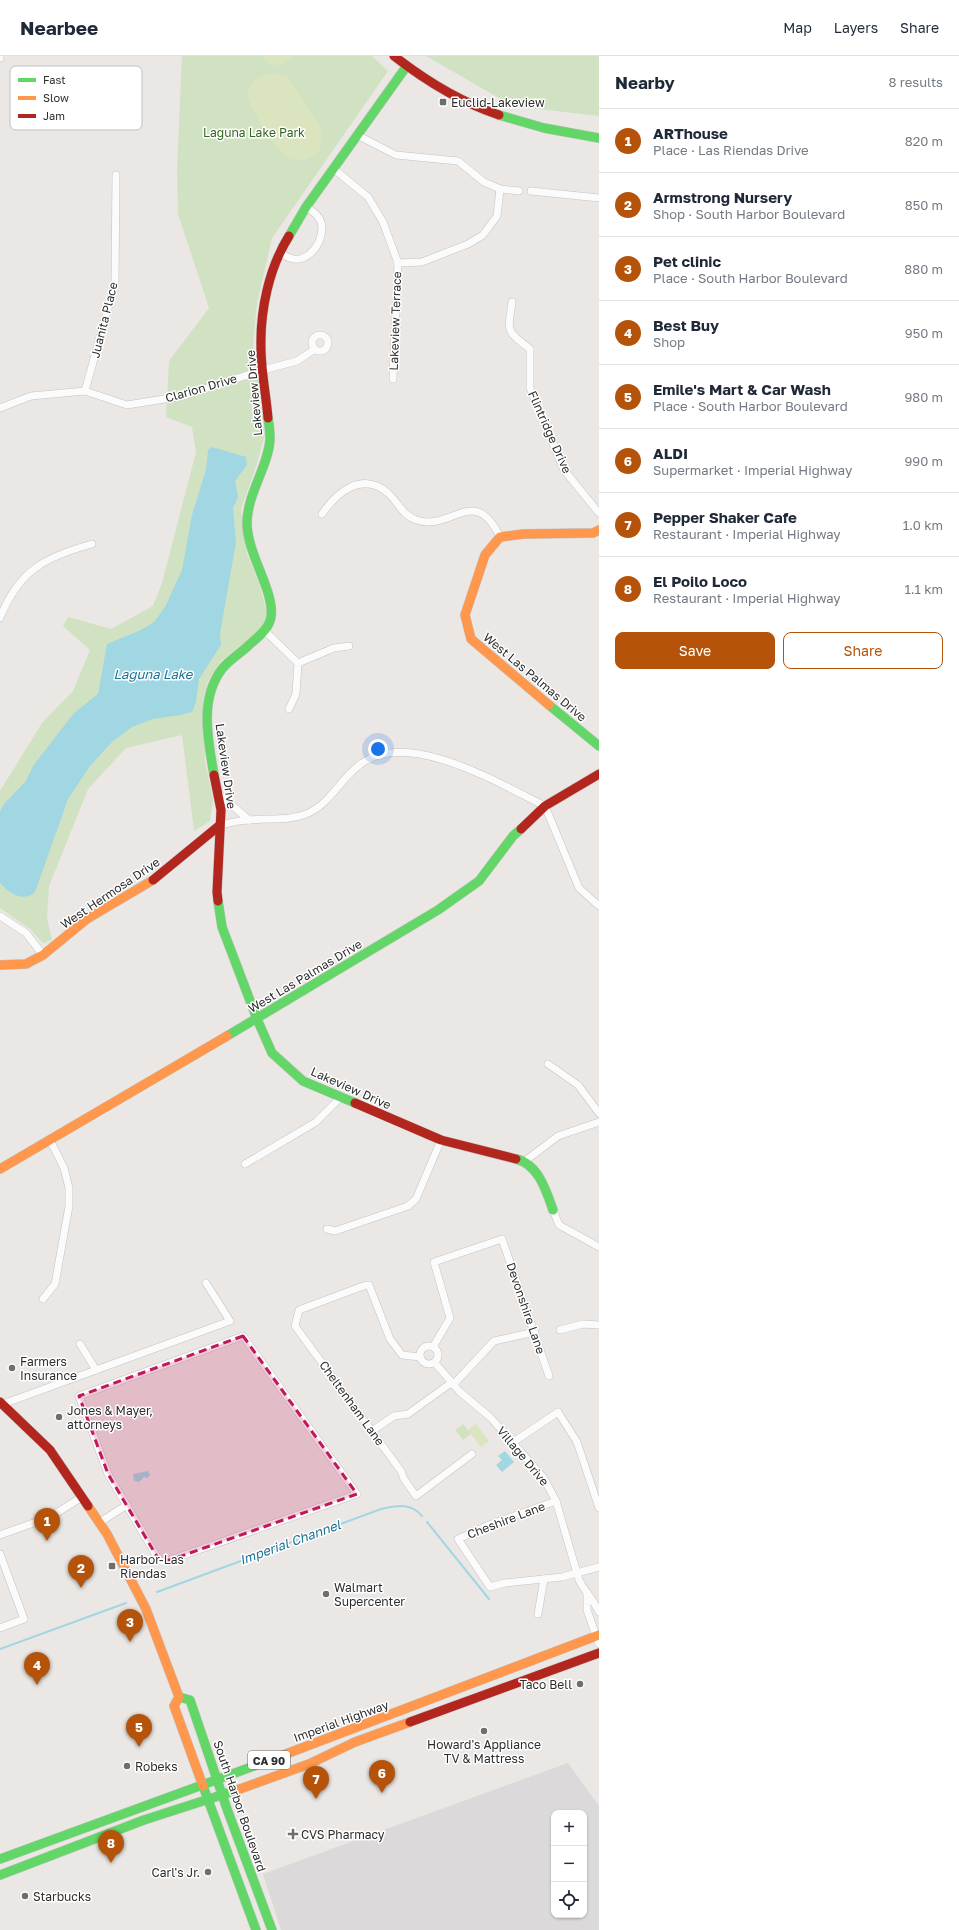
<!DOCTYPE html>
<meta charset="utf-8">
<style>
:root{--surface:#fff;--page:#f6f6f7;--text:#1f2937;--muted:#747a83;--line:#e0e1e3;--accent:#b45309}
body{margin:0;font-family:"Golos Text",sans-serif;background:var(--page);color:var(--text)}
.controls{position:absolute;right:12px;bottom:12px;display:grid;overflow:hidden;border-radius:8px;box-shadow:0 1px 3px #0004}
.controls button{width:36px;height:36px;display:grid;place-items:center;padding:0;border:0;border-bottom:1px solid var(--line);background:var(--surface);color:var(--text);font:20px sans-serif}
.you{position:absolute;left:378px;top:693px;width:14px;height:14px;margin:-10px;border:3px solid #fff;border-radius:50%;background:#1a73e8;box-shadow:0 0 0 6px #1a73e833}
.badge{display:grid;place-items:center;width:26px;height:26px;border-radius:50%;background:var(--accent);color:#fff;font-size:13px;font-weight:700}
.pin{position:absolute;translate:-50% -33px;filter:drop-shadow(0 1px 2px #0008)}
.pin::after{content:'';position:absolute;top:21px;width:14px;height:12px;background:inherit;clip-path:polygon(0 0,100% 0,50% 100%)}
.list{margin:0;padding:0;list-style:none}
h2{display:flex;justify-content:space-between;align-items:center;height:52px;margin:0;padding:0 16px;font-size:17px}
h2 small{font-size:13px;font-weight:400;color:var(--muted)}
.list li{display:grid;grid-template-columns:26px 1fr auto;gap:12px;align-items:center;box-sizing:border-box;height:64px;padding:0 16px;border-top:1px solid var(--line)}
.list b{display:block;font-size:15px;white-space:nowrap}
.list p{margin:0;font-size:13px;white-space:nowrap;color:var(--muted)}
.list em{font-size:13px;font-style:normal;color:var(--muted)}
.actions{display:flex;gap:8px;padding:12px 16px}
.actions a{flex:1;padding:9px 0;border:1px solid var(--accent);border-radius:8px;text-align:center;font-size:14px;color:var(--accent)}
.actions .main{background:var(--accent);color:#fff}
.icon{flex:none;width:22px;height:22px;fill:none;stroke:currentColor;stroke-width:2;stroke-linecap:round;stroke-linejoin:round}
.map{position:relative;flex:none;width:599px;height:1874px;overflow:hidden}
header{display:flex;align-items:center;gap:24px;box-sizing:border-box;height:56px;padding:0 20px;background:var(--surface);border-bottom:1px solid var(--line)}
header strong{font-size:19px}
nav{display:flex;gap:22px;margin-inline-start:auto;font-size:14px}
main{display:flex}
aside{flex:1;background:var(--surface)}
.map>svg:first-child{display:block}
.industrial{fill:#dbd9da;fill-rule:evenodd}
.green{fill:#d0e2c1}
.pitch{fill:#dae5bf}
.water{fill:#a0d7e3}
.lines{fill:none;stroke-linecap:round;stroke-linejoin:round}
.stream{stroke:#a0d7e3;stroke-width:2}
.street-casing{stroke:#c4c4c4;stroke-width:8}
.fast-casing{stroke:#c4c4c4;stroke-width:10}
.slow-casing{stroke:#c4c4c4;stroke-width:10}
.jam-casing{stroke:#c4c4c4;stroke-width:10}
.street{stroke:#fcfbfb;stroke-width:7}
.fast{stroke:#63d668;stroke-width:9}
.slow{stroke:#ff974d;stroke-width:9}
.jam{stroke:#b3261e;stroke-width:9}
.marked{fill:#c2185b;fill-opacity:0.2;stroke:#c2185b;stroke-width:3;stroke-dasharray:8 5;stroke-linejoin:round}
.poi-dot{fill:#6f6e6d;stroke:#fff;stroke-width:1.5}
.labels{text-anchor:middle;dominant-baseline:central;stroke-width:3;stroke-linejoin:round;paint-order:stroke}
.shield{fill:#fff;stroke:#6c6c6c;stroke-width:1}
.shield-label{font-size:11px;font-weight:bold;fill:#2d2d2d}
.poi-label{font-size:12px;fill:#2d2d2d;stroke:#fff;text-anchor:start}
.park-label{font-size:12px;fill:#356423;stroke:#fff}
.street-label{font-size:12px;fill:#2d2d2d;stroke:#fff}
.water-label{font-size:13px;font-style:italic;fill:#1c7292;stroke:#fff}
.key{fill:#fff;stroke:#c0c0c0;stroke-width:1}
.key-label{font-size:11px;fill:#2d2d2d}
</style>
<header>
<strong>Nearbee</strong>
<nav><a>Map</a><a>Layers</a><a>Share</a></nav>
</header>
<main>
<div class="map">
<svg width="599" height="1874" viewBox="0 0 599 1874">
<rect width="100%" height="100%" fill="#eae7e4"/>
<!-- industrial -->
<path class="industrial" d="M 568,1707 L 599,1750 L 599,1874 L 281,1874 L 263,1818 ZM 554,1757 L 584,1757 L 584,1859 L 554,1859 Z"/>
<!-- green -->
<g class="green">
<polygon points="182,0 372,0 388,15 272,182 257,247 253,289 265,378 256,411 241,453 247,498 259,527 267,556 265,565 260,574 221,605 208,625 203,644 205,705 213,744 210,765 194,775 182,679 126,692 88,733 49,830 47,862 52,884 43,887 30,873 0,852 0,735 42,667 73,635 90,594 63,570 68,561 111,573 153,550 162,527 196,396 192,371 166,361 169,305 209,252 178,158 177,114"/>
<polygon points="426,0 599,0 599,60 513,50"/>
<polygon points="463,1368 471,1378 463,1384 455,1374"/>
</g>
<!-- pitch -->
<g class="pitch">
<path d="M 263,0 L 292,0 C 285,12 269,12 263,0 Z"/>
<path d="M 273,17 L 288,22 L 319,67 L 322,78 L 319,95 C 309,103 300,107 288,102 C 277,96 244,46 248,34 C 252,23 263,19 273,17 Z"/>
<polygon points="476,1368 489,1385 481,1391 468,1374"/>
</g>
<!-- water -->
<g class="water">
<path d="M 212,391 L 246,401 L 247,409 L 235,425 L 238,441 L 233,452 L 236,486 L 220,578 L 221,589 L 199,623 L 196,646 L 192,656 L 180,659 L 153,663 L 132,671 L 112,686 L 90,710 L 68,743 L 35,836 C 23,847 9,837 0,827 L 0,756 L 3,749 L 26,725 L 33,710 L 74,657 L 98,638 L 107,588 L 141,574 L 154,566 L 165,551 L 182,514 L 192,459 L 206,414 L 208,394 Z"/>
<polygon points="505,1395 514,1406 502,1416 496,1409 502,1404 498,1400"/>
<polygon points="148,1415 150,1419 147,1422 144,1421 139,1426 134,1425 133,1418"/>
</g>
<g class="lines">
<!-- stream -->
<g class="stream">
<polyline points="427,1466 489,1543"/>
<path d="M 157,1536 L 381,1453 C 396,1450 411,1446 422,1460"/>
<polyline points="0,1593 126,1547"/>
</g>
<defs>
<g id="street">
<polyline points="0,2 0,0"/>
<polyline points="357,79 396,99 458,105 484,126 500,133 519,135"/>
<polyline points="334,113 368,141 383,166 398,207 393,323"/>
<polyline points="531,135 599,142"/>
<path d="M 279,196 C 283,198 286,201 290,202 C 309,209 326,183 321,166 C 319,159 312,155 306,151"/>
<polyline points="398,207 422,206 468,188 483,179 497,160 500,133"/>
<path d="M 512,246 C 508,276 505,274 530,293 L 530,332 L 564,414 L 599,457"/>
<circle cx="320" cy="287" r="8"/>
<polyline points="85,335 115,227 116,119"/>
<polyline points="0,352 31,340 85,335 127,349 183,340 263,314 297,305 315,293"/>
<path d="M 322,458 C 337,436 362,415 388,437 C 398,446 402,459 416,464 C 452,476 474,427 500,481"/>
<path d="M 0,562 C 19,514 45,501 92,488"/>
<polyline points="265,575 298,607 296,638 289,653"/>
<polyline points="298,607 334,592 349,590"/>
<polyline points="219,738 249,764"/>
<path d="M 220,769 C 230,767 240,764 250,764 C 269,762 288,765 306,758 C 331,748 341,721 362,707 C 409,673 500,728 545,750 L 579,832 L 599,850"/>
<polyline points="0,860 26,877 43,899"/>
<polyline points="548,1008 578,1029 599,1057"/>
<polyline points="525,1105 558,1080 599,1066"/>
<polyline points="245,1108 316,1066 341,1041"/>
<polyline points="553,1154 559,1169 599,1191"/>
<polyline points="327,1173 335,1175 408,1150 416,1143 441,1084"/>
<polyline points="43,1243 55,1228 69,1150 69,1132 64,1112 50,1084"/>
<polyline points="560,1274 583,1268 599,1269"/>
<polygon points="243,1280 357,1438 170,1504 164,1506 159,1504 108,1418 79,1340"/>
<polyline points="80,1288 96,1314"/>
<circle cx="429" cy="1299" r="9"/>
<polyline points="433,1291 450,1262 434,1206 502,1183 549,1320"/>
<polyline points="420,1301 402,1299 390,1283 369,1229 366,1229 299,1254 295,1270 401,1415 404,1423 416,1440 472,1398"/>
<path d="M 435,1307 L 460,1336 L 491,1362 L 543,1421 L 556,1445 L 579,1524 C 585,1536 594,1544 599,1556"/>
<polyline points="453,1329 494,1285 535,1276"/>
<polyline points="3,1348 230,1265 206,1227"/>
<polyline points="372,1375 394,1360 408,1358 451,1327"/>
<polyline points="512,1387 558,1356 577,1386 599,1452"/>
<polyline points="556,1445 489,1469 458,1483 490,1531 505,1527 562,1521 599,1511"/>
<polyline points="100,1466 127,1449"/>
<polyline points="0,1479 50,1461 82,1441"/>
<polyline points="0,1498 24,1563 0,1572"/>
<polyline points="587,1537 587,1554 599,1588"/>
<polyline points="538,1558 544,1523"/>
</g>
<g id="fast">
<polyline points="499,59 544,72 599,82"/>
<polyline points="289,180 306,151 406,11"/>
<polyline points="549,649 599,690"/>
<path d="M 214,719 C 208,684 199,643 222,613 C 229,604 241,597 249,589 C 258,581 269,573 271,561 C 275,536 247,498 247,467 C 247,438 269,409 270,383 C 270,376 269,368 268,362"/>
<polyline points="218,845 222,871 257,963 272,997 303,1025 355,1047"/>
<polyline points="227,980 438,854 479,825 513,780 521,773"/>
<path d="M 516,1103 C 538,1108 546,1134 553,1154"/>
<polyline points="179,1641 190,1644 227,1753 272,1874"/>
<polyline points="203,1730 256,1874"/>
<polyline points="0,1803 265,1706"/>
<polyline points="0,1819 144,1764 240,1733"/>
</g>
<g id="slow">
<polyline points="549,649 471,583 465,559 485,499 500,481 523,478 593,477 599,474"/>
<polyline points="0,909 26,908 43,899 87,863 153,824"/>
<polyline points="0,1113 227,980"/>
<polyline points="88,1450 107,1478 146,1553 179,1641 174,1650 203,1730"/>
<polyline points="265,1706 599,1579"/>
<polyline points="240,1733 309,1708 355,1686 410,1666"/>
</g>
<g id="jam">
<path d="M 394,0 C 426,25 460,46 499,59"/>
<path d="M 268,362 C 266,338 261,315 261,292 C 260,254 269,212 289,180"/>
<polyline points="214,719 221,754 217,836 218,845"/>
<polyline points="521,773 545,750 599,718"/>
<polyline points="153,824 220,769"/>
<polyline points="355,1047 441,1084 516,1103"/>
<polyline points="0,1346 50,1394 88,1450"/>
<polyline points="410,1666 599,1597"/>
</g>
</defs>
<!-- street casing -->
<use href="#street" class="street-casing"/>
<!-- fast casing -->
<use href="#fast" class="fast-casing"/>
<!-- slow casing -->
<use href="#slow" class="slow-casing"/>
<!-- jam casing -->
<use href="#jam" class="jam-casing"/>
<!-- street -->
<use href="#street" class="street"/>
<!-- fast -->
<use href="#fast" class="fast"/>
<!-- slow -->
<use href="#slow" class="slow"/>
<!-- jam -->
<use href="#jam" class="jam"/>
</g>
<!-- marked area -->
<path class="marked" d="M 243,1280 L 357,1438 L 170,1504 L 159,1504 L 108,1418 L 79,1340 Z"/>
<!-- markers -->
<g class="poi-dot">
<rect x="439" y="42" width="8" height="8" rx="2"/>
<circle cx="12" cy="1312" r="4"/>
<circle cx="59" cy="1361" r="4"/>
<rect x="108" y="1506" width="8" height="8" rx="2"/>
<circle cx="326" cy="1538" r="4"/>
<circle cx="580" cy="1628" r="4"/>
<circle cx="484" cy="1675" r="4"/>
<circle cx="127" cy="1710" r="4"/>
<path d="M291 1772h4v4h4v4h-4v4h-4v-4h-4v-4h4z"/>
<circle cx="208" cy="1816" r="4"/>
<circle cx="25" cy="1840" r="4"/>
</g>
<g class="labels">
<!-- shield labels -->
<rect class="shield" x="248" y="1695" width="42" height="18" rx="3"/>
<g class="shield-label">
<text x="269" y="1704">CA 90</text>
</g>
<!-- poi labels -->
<g class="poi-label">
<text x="451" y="46">Euclid-Lakeview</text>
<text x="20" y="1305">Farmers<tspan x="20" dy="14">Insurance</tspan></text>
<text x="67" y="1354">Jones &amp; Mayer,<tspan x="67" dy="14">attorneys</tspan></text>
<text x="120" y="1503">Harbor-Las<tspan x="120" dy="14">Riendas</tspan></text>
<text x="334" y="1531">Walmart<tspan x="334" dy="14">Supercenter</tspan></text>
<text x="572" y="1628" text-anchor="end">Taco Bell</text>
<text x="484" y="1688" text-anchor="middle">Howard's Appliance<tspan x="484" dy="14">TV &amp; Mattress</tspan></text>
<text x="135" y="1710">Robeks</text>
<text x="301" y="1778">CVS Pharmacy</text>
<text x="200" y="1816" text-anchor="end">Carl's Jr.</text>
<text x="33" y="1840">Starbucks</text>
</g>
<!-- park labels -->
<g class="park-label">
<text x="254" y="76">Laguna Lake Park</text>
</g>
<!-- street labels -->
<g class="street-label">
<text transform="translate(104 264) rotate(-76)">Juanita Place</text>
<text transform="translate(395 265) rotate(-88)">Lakeview Terrace</text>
<text transform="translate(201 332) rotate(-16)">Clarion Drive</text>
<text transform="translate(254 337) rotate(-95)">Lakeview Drive</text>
<text transform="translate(550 376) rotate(66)">Flintridge Drive</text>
<text transform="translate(535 621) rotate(40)">West Las Palmas Drive</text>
<text transform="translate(226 710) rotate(82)">Lakeview Drive</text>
<text transform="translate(110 837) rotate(-34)">West Hermosa Drive</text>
<text transform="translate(305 920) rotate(-31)">West Las Palmas Drive</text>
<text transform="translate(351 1032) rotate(24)">Lakeview Drive</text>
<text transform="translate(526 1252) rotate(71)">Devonshire Lane</text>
<text transform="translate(352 1347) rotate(54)">Cheltenham Lane</text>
<text transform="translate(523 1400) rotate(50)">Village Drive</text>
<text transform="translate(506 1464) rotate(-21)">Cheshire Lane</text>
<text transform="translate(341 1665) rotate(-20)">Imperial Highway</text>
<text transform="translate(240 1750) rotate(71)">South Harbor Boulevard</text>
</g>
<!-- water labels -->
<g class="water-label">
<text x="153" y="618">Laguna Lake</text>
<text transform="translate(290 1486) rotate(-20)">Imperial Channel</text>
</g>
</g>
<!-- legend -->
<rect x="10" y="10" width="132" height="64" rx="6" class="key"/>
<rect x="18" y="22" width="18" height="4" fill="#63d668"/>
<rect x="18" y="40" width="18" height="4" fill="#ff974d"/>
<rect x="18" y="58" width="18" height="4" fill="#b3261e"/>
<g class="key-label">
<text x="43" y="28">Fast</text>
<text x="43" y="46">Slow</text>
<text x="43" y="64">Jam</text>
</g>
</svg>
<div class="controls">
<button>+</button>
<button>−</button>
<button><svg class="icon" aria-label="locate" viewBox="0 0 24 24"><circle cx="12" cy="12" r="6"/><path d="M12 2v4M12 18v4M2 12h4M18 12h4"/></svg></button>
</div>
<div class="you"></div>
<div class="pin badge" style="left:47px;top:1485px">1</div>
<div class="pin badge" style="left:81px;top:1532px">2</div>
<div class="pin badge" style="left:130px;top:1586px">3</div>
<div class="pin badge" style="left:37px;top:1629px">4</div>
<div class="pin badge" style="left:139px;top:1691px">5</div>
<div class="pin badge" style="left:382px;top:1737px">6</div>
<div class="pin badge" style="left:316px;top:1743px">7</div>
<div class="pin badge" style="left:111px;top:1807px">8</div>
</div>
<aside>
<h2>Nearby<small>8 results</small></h2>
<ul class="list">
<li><span class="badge">1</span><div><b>ARThouse</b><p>Place · Las Riendas Drive</p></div><em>820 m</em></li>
<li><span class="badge">2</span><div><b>Armstrong Nursery</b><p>Shop · South Harbor Boulevard</p></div><em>850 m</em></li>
<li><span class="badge">3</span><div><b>Pet clinic</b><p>Place · South Harbor Boulevard</p></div><em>880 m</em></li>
<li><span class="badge">4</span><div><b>Best Buy</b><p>Shop</p></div><em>950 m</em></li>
<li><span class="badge">5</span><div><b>Emile's Mart &amp; Car Wash</b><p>Place · South Harbor Boulevard</p></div><em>980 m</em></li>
<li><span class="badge">6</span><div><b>ALDI</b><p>Supermarket · Imperial Highway</p></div><em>990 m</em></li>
<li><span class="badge">7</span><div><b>Pepper Shaker Cafe</b><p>Restaurant · Imperial Highway</p></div><em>1.0 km</em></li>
<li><span class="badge">8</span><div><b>El Poilo Loco</b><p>Restaurant · Imperial Highway</p></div><em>1.1 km</em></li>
</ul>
<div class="actions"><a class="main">Save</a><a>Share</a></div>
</aside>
</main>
